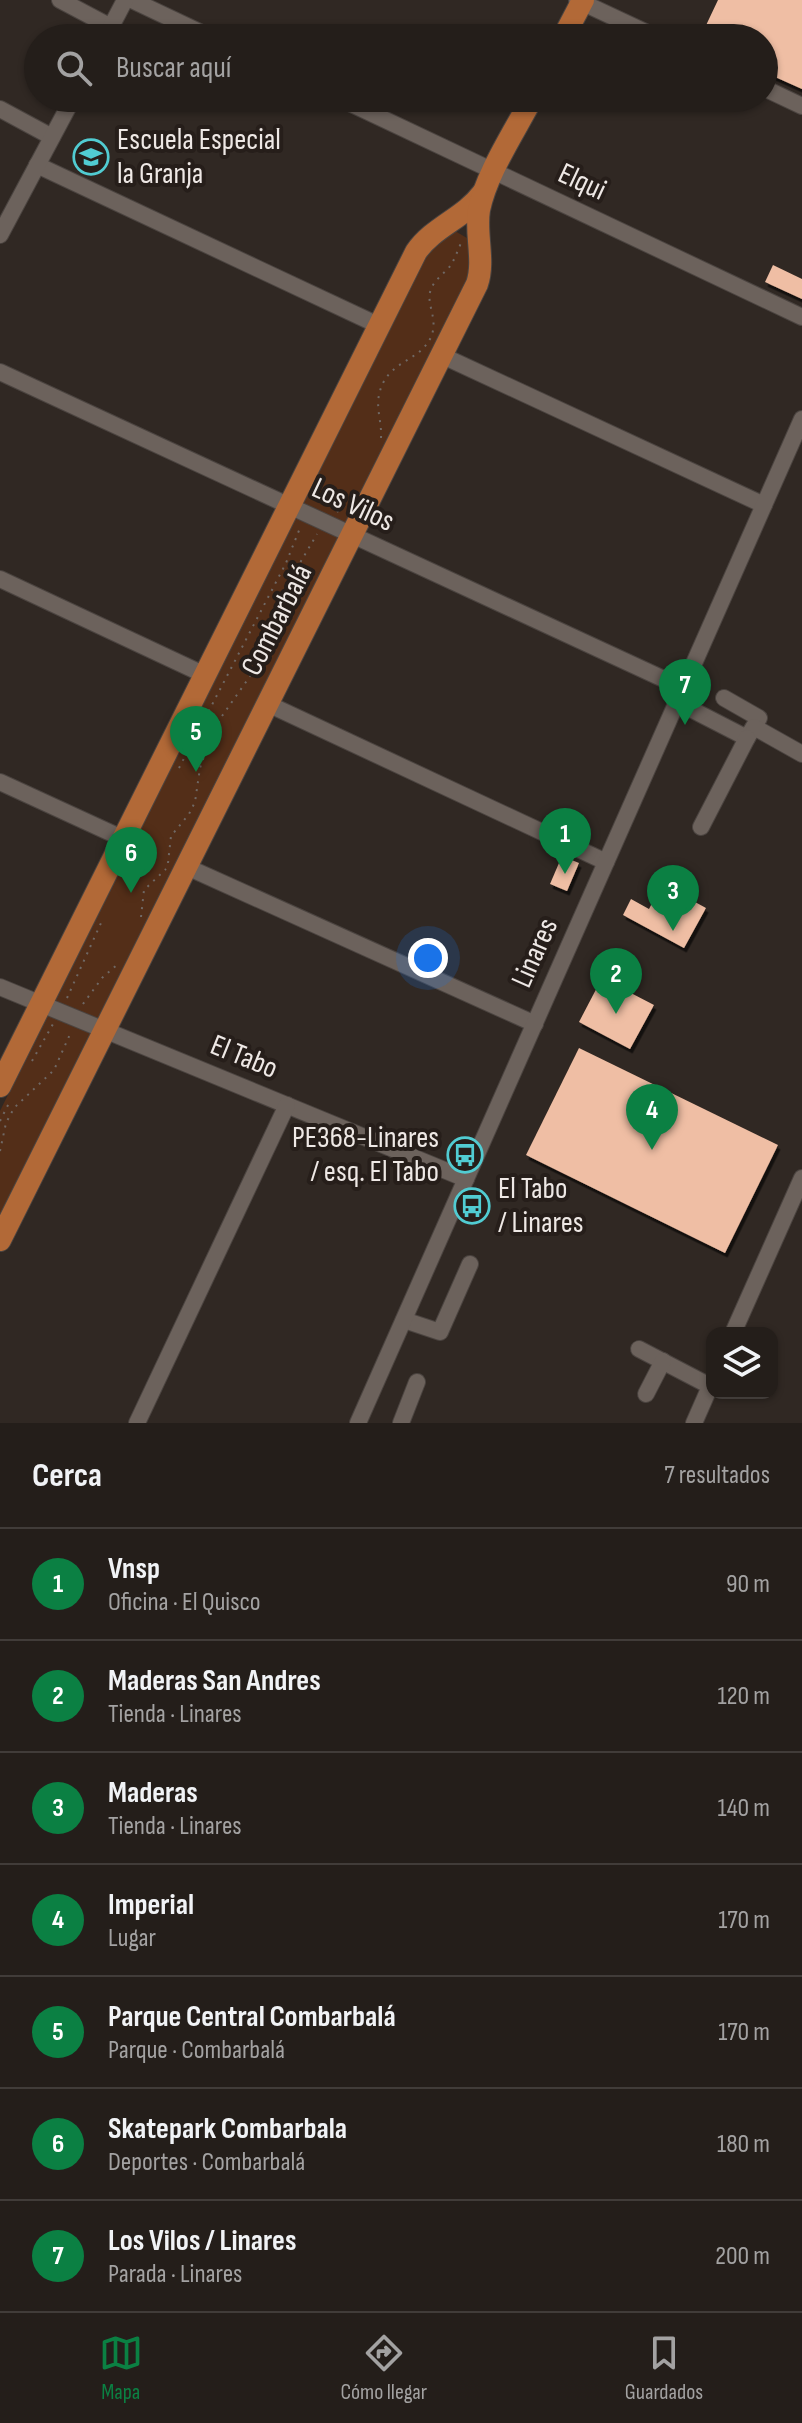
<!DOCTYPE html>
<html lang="es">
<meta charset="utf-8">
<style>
:root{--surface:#241e1a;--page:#2c2723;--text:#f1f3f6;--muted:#a3a2a2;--line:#413c39;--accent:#0b8043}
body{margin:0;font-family:"Sofia Sans Condensed",sans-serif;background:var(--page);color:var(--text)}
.controls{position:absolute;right:24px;bottom:24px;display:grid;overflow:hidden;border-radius:16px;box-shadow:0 2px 6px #0004}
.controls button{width:72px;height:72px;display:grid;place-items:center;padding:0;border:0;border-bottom:2px solid var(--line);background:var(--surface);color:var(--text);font:40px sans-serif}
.you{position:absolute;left:428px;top:958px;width:28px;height:28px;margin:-20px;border:6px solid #fff;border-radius:50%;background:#1a73e8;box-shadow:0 0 0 12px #1a73e833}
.badge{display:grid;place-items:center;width:52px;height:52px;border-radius:50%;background:var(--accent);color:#fff;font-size:26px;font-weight:700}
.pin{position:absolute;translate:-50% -66px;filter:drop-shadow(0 2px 4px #0008)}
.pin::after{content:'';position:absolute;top:42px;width:28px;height:24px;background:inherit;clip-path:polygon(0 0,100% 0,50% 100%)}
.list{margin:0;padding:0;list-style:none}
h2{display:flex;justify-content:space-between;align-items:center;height:104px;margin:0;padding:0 32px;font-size:34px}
h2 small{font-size:26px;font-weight:400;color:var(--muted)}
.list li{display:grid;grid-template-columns:52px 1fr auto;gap:24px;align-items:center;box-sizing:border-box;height:112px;padding:0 32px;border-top:2px solid var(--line)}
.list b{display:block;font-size:30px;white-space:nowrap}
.list p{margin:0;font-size:26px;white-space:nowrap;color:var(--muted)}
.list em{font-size:26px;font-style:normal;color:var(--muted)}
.icon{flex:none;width:44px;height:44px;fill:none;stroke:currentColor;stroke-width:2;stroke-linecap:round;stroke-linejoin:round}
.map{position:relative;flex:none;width:802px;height:1423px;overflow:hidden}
.search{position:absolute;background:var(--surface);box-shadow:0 2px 6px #0004;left:24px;right:24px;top:24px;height:88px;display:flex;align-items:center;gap:20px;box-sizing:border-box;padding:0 28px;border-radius:44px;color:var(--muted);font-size:30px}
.sheet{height:888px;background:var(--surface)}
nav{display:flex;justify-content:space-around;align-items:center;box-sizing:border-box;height:112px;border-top:2px solid var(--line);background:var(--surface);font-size:22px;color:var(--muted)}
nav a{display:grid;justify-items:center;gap:4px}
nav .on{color:var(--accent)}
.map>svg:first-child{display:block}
.green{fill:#532e18}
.building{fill:#efbea4;filter:url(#shadow)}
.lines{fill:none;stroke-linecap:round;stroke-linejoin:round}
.minor-casing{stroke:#4b4440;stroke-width:18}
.major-casing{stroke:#4b4440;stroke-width:24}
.path{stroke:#706864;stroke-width:2;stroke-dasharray:2 6;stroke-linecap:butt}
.minor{stroke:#6c625c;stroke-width:16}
.major{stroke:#b26937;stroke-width:22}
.labels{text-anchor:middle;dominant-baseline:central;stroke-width:8;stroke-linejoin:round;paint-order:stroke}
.poi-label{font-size:30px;fill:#eee8e5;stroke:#261e1a;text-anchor:start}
.street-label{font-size:30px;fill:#eee8e5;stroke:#261e1a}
</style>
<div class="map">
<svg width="802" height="1423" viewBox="0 0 802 1423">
<defs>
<filter id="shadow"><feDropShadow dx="2.5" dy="4.5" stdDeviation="0" flood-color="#0009"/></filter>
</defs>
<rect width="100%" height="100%" fill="#302823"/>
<!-- green -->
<polygon class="green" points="455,231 472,241 475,277 0,1215 0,1111 424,253"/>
<!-- building -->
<g class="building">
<polygon points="718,0 802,0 802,89 764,72 764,38 700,38"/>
<polygon points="773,265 802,279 802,299 765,282"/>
<polygon points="562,856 579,863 567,891 550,884"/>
<polygon points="662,884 706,908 684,948 623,915 631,899 649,909"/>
<polygon points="602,978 654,1005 630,1049 579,1022"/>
<polygon points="579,1048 778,1145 725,1253 526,1155"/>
</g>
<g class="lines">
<defs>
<g id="minor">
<polyline points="60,0 111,27"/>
<polyline points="132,0 212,38"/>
<polyline points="577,0 658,38"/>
<polyline points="105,38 125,0"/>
<polyline points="764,88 802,106"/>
<polyline points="339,98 802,317"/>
<polyline points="0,109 52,137"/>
<polyline points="37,165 380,326"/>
<polyline points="0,235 73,98"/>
<polyline points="443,356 764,505"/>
<polyline points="0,372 683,688"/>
<polyline points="0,579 205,675"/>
<polyline points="677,702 747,738 759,718 724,698"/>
<polyline points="268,704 606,862"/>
<polyline points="754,727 802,754"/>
<polyline points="0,782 124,839"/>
<polyline points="701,827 747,738"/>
<polyline points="187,867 535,1024"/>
<polyline points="0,987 466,1179"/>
<polyline points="404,1320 440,1332 470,1264"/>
<polyline points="733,1333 802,1178"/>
<polyline points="639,1349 710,1386"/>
<polyline points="646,1394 663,1361"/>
<polyline points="137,1423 287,1105"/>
<polyline points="358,1423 802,419"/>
<polyline points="401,1423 417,1382"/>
<polyline points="694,1423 712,1382"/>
</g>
<g id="major">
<polyline points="563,38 583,0"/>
<path d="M 0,1086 L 416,252 C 433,227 464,218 482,194"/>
<path d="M 0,1240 L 477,284 C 485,261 475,234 479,210 C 486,174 515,131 532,98"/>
</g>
</defs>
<!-- minor casing -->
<use href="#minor" class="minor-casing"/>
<!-- major casing -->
<use href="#major" class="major-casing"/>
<!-- path -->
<g class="path">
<path d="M 381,438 C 382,423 376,409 379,395 C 386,360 419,363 431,337 C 439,318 425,304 431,289 C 435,279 445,273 451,265 C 455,258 458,250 461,243"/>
<polyline points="337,512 348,503"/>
<polyline points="179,768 286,563 300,528"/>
<polyline points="168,863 171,836 189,814 195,802 200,768 209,742 222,716 253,672 261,635 281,613 297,568 317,534"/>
<polyline points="141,917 144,890 166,869"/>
<polyline points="67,998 101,923"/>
<polyline points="83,1004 102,978 118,964"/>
<polyline points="32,1061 53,1024"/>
<polyline points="0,1121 10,1101"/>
<polyline points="0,1151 6,1123 14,1108 54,1070 71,1032"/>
</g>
<!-- minor -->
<use href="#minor" class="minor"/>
<!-- major -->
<use href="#major" class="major"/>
</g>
<!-- icons -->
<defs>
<symbol id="school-ring" viewBox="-11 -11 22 22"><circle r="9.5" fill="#261e1a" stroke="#51ccd2" stroke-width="1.5"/><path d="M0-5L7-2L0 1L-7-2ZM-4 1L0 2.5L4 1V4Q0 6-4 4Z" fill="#51ccd2"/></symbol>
<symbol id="bus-ring" viewBox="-11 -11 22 22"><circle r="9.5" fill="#261e1a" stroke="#51ccd2" stroke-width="1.5"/><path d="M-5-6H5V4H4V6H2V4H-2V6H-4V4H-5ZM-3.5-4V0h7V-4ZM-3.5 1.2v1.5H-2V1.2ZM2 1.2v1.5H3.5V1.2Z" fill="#51ccd2"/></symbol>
</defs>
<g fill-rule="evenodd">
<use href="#school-ring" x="71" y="137" width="40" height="40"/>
<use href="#bus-ring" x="445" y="1135" width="40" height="40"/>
<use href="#bus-ring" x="452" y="1186" width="40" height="40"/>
</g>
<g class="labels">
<!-- poi labels -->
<g class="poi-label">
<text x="117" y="140">Escuela Especial<tspan x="117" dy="34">la Granja</tspan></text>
<text x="439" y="1138" text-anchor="end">PE368-Linares<tspan x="439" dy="34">/ esq. El Tabo</tspan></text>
<text x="498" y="1189">El Tabo<tspan x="498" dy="34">/ Linares</tspan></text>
</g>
<!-- street labels -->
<g class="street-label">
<text transform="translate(582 182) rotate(25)">Elqui</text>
<text transform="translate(353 505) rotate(25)">Los Vilos</text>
<text transform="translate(277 620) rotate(-63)">Combarbalá</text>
<text transform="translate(535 953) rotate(-66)">Linares</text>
<text transform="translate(244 1057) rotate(22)">El Tabo</text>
</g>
</g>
</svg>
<div class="controls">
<button><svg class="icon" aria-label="layers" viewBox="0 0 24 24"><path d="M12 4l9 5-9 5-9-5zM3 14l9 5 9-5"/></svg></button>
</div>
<div class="you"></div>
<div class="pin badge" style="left:565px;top:874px">1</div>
<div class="pin badge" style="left:616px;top:1014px">2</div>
<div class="pin badge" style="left:673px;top:931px">3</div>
<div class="pin badge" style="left:652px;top:1150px">4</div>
<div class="pin badge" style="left:196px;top:772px">5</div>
<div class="pin badge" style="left:131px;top:893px">6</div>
<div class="pin badge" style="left:685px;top:725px">7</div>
<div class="search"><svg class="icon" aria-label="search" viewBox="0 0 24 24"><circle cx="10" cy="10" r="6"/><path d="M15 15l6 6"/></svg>Buscar aquí</div>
</div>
<section class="sheet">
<h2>Cerca<small>7 resultados</small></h2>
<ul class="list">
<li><span class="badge">1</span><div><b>Vnsp</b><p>Oficina · El Quisco</p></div><em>90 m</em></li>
<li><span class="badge">2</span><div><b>Maderas San Andres</b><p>Tienda · Linares</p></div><em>120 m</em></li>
<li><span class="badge">3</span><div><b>Maderas</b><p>Tienda · Linares</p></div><em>140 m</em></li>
<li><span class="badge">4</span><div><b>Imperial</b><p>Lugar</p></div><em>170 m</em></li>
<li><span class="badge">5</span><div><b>Parque Central Combarbalá</b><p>Parque · Combarbalá</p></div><em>170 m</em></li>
<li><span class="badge">6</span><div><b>Skatepark Combarbala</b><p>Deportes · Combarbalá</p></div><em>180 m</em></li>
<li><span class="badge">7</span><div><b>Los Vilos / Linares</b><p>Parada · Linares</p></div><em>200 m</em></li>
</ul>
</section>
<nav>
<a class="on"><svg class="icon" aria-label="map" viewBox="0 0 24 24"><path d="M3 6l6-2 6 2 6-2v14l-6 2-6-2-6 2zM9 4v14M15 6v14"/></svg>Mapa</a>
<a><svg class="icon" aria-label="directions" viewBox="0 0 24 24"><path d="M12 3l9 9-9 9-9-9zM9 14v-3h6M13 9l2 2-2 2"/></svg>Cómo llegar</a>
<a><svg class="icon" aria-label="saved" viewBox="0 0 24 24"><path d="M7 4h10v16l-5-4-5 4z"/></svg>Guardados</a>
</nav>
